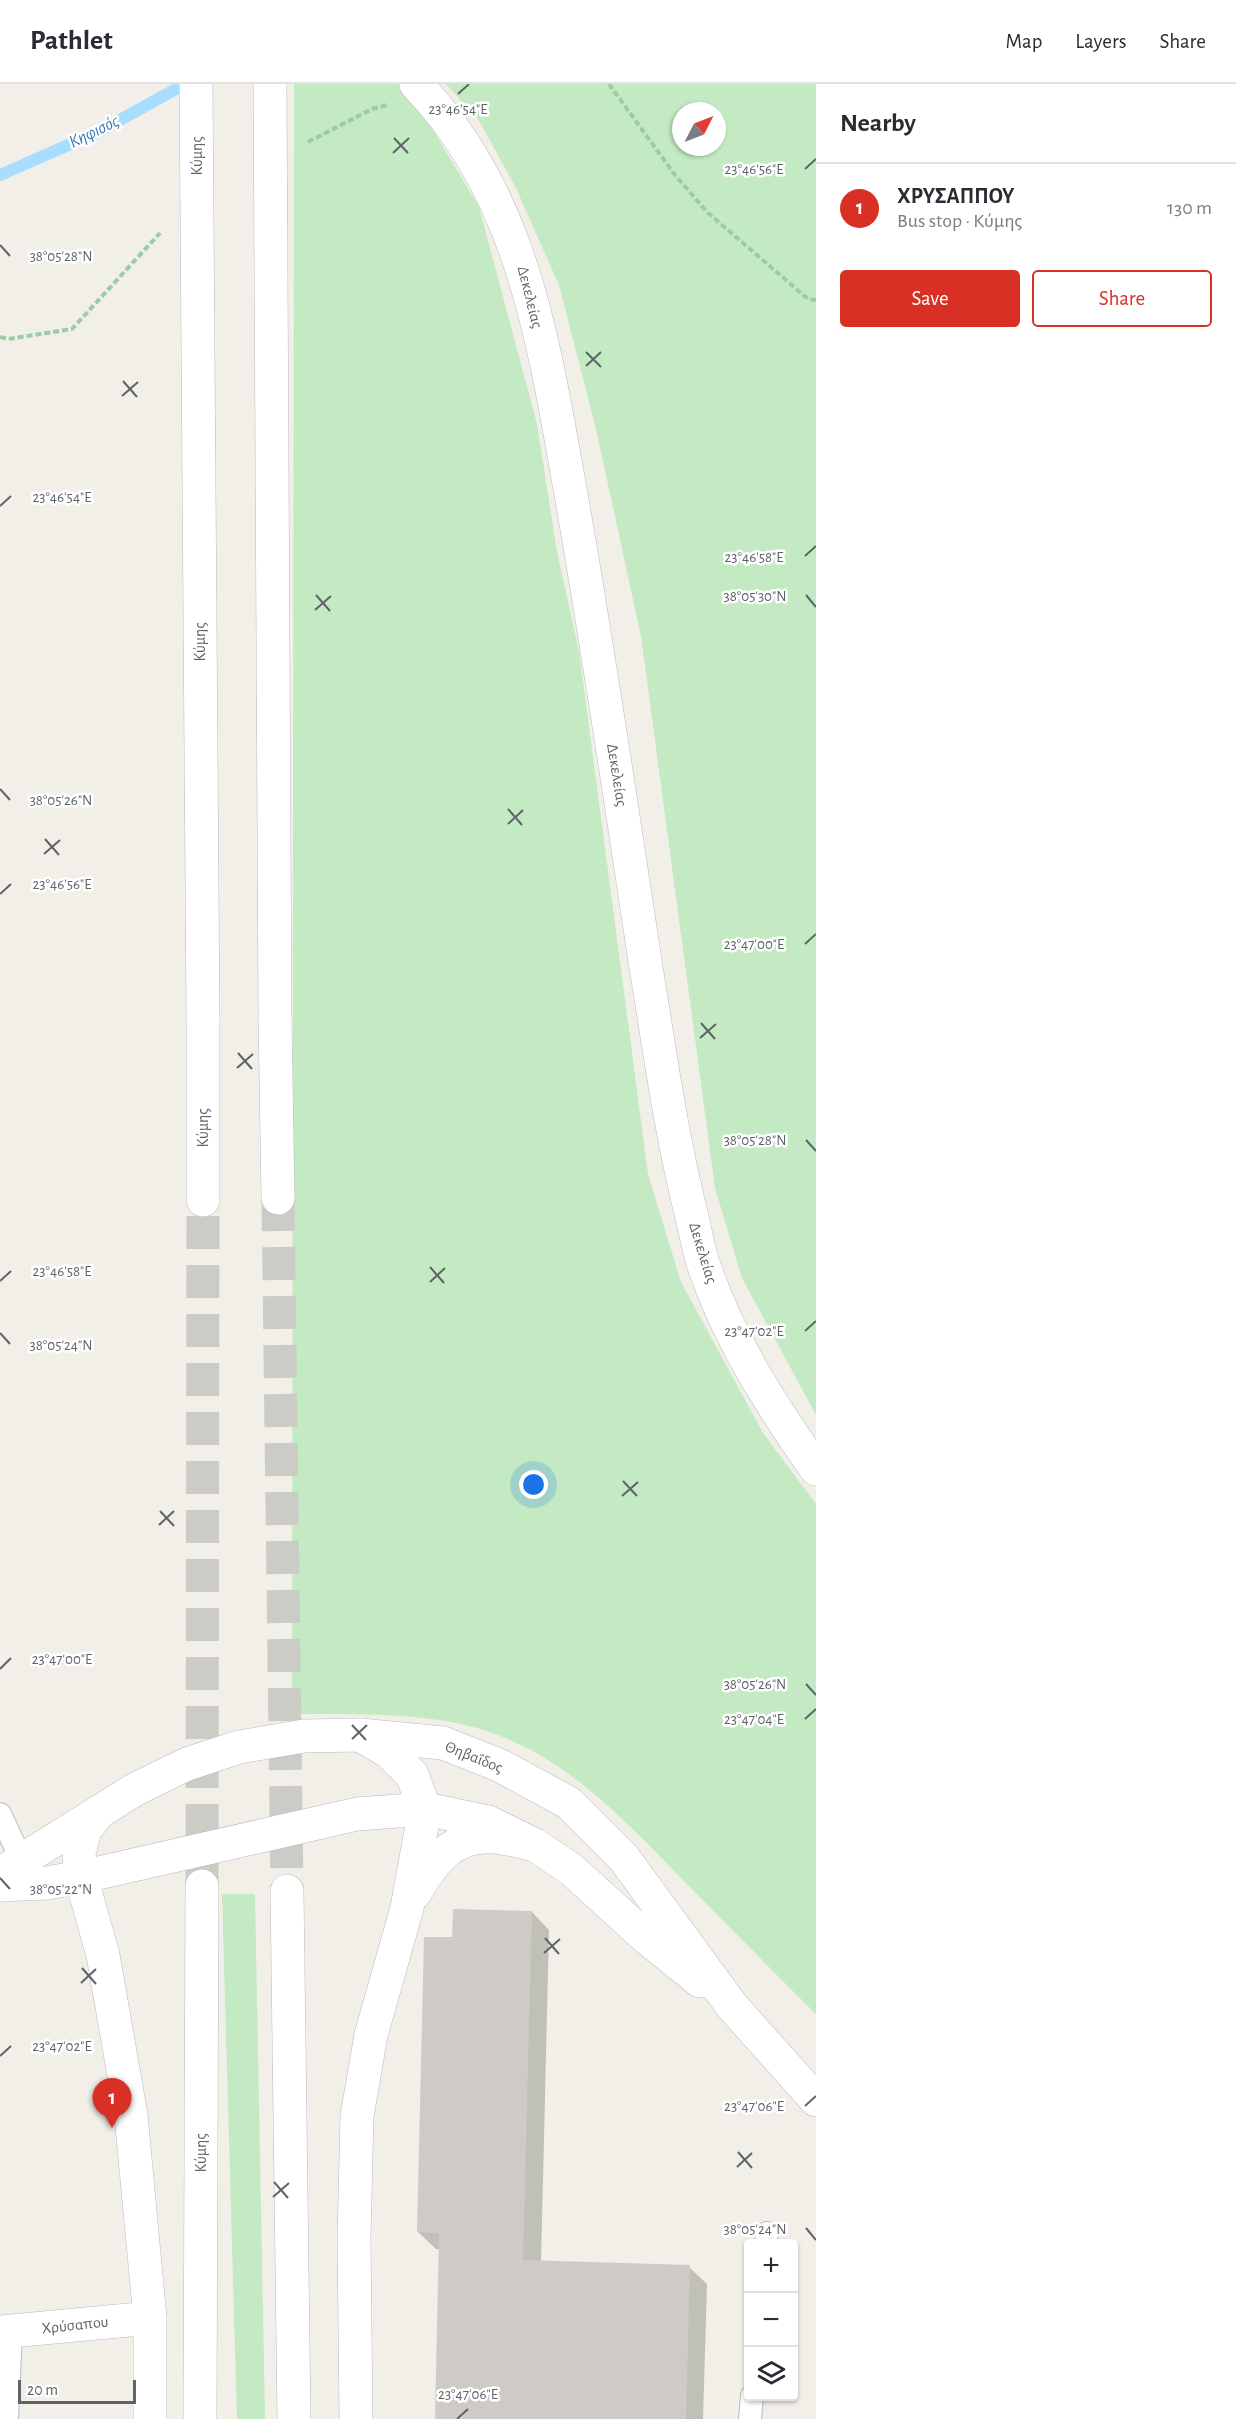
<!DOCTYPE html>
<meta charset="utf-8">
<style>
:root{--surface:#fff;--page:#f2f2f3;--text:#2b2b33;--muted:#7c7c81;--line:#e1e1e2;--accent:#d93025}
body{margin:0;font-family:"Alegreya Sans",sans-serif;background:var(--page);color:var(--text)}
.controls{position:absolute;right:18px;bottom:18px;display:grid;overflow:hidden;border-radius:6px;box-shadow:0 2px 4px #0004}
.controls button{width:54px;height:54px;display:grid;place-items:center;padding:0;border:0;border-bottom:2px solid var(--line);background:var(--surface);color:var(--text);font:30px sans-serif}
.compass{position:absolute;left:672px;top:18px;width:54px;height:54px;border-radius:50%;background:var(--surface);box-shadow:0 2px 4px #0004;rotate:48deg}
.scale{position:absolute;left:18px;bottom:15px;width:118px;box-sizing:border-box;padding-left:6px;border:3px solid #5e6368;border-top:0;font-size:16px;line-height:21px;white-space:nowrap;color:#5e6368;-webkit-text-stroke:4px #fff;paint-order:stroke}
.you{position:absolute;left:534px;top:1401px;width:21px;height:21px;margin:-15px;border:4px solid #fff;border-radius:50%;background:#1a73e8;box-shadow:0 0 0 9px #1a73e833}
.badge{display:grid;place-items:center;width:39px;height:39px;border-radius:50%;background:var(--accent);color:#fff;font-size:20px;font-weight:700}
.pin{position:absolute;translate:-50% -50px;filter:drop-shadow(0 2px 3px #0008)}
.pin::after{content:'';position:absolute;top:32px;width:21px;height:18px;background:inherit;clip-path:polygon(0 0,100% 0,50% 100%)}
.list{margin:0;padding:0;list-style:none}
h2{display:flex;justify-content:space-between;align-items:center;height:78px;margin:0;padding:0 24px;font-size:26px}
h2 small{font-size:20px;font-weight:400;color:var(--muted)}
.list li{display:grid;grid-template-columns:39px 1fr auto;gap:18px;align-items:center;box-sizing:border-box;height:90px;padding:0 24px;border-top:2px solid var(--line)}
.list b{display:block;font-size:22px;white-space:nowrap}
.list p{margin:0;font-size:20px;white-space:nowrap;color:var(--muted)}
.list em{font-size:20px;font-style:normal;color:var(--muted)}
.actions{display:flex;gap:12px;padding:18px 24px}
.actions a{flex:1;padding:14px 0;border:2px solid var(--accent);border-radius:6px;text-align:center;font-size:21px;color:var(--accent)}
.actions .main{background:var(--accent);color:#fff}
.icon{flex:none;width:33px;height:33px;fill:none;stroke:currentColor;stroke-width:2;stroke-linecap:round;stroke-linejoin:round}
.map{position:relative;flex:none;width:816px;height:2335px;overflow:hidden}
header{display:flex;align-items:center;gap:36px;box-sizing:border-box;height:84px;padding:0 30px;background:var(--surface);border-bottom:2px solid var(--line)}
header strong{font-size:28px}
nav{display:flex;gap:33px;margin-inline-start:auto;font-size:21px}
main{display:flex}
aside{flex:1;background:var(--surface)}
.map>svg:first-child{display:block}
.green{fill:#c3eac2;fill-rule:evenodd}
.shadow{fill:#0003}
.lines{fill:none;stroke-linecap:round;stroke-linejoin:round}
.stream{stroke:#a9ddff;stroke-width:12}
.building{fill:#cecbc6}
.secondary-tunnel{stroke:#ccccc7;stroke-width:33;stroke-dasharray:33 16;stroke-linecap:butt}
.lane-casing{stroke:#b7babe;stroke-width:24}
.street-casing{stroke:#b7babe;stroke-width:34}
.secondary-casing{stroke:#b8bcc1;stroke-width:34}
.path{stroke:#9acca7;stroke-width:4;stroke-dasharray:6 3;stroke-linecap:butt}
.lane{stroke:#fff;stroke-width:22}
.street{stroke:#fff;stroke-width:33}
.secondary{stroke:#fff;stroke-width:33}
.secondary-bridge-casing{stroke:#b8bcc1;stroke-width:34;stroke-linecap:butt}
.secondary-bridge{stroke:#fff;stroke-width:33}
.ticks{fill:none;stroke:#5e6368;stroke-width:2}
.labels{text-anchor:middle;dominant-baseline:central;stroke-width:5;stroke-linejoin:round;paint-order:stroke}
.street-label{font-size:16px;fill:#5e6368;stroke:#fff}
.water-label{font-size:18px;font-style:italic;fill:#3a78b1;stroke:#fff}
.ticks-label{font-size:15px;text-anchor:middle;fill:#5e6368;stroke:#fff;stroke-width:5;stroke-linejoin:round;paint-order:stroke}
</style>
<header>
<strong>Pathlet</strong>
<nav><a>Map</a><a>Layers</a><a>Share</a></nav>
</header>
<main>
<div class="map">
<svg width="816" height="2335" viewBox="0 0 816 2335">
<rect width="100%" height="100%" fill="#f1efe7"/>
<!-- green -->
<g class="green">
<path d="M 294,0 L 398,0 L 423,29 L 479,123 L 537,340 L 557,468 L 579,567 L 648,1090 L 681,1198 L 763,1349 L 816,1420 L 816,1930 C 773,1887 730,1844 688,1801 C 628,1740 569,1674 487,1647 C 424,1627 356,1631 292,1630 Z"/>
<path d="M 446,0 L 816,0 L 816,1331 L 742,1194 L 715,1104 L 641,552 L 596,345 L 559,201 L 515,102 L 478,35 ZM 681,27 L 717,27 L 717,63 L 681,63 Z"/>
<polygon points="222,1810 255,1810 265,2335 237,2335"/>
</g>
<!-- shadow -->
<polygon class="shadow" points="532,1828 549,1846 541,2178 689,2183 707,2200 703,2335 436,2335 440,2165 436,2165 418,2148 454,1855"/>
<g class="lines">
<!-- stream -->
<polyline class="stream" points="0,91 100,47 185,0"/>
</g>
<!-- building -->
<polygon class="building" points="453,1825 532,1827 523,2176 690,2181 686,2335 435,2335 439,2149 417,2148 424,1853 452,1853"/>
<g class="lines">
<!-- secondary-tunnel -->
<g class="secondary-tunnel">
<polyline points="278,1114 287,1807"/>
<polyline points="202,1802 203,1116"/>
</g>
<defs>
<g id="lane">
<polyline points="0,1730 21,1775 25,1789"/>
<polyline points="766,2160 767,2149"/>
<polyline points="7,2335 11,2247"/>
<polyline points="750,2335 752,2312"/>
</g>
<g id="street">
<polyline points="0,1790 134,1706 187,1680 239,1663 304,1652 360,1651 443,1659 499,1681 569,1719 623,1773 732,1922 816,2016"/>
<polyline points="0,1801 47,1799 81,1793 357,1730 425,1725 488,1738 535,1761 572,1786 649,1856 700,1897"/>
<polyline points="0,2248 150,2234"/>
</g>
<g id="secondary">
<path d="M 416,0 C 523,111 544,260 570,405 C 598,562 621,719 645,877 C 659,962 670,1045 691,1129 C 695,1146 698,1163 703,1179 C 728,1254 771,1321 816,1385"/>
<polyline points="203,935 203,1116"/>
<polyline points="275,935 278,1114"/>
<polyline points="100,1727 85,1746 79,1769 81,1793 103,1871 131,2031 150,2234 150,2335"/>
<polyline points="287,1807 294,2335"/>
<path d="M 415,1809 C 432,1778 453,1750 494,1753 C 507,1754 522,1758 535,1761"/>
<polyline points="200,2335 202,1802"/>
<polyline points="356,2335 354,2153 357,2032 371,1951 407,1824 425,1725 412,1691 389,1668 360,1651"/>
</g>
</defs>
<!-- lane casing -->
<use href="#lane" class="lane-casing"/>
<!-- street casing -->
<use href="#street" class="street-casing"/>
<!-- secondary casing -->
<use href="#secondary" class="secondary-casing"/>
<!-- path -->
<g class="path">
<polyline points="609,0 675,91 707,128 808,215 816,216"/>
<polyline points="308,58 372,25 387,21"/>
<polyline points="0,253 8,255 72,245 160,149"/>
</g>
<!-- lane -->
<use href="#lane" class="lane"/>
<!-- street -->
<use href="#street" class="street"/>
<!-- secondary -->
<use href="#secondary" class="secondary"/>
<defs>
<g id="secondary-bridge">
<polyline points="196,0 203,935"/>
<polyline points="270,0 275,935"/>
</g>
</defs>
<!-- secondary-bridge casing -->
<use href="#secondary-bridge" class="secondary-bridge-casing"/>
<!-- secondary-bridge -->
<use href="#secondary-bridge" class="secondary-bridge"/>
</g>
<!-- ticks -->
<path class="ticks" d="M 458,10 L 469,0M 394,54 L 408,69M 393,69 L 409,54M 805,85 L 816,75M 0,161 L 10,172M 586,268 L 601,283M 586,282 L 601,268M 123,297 L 137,313M 122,312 L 138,298M 0,422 L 11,412M 805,472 L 816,462M 316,511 L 330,527M 806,511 L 816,523M 315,526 L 331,512M 0,705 L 10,716M 508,725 L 522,741M 508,740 L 523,726M 45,755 L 59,771M 44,770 L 60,756M 0,810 L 11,800M 805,860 L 816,850M 701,939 L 715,955M 700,954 L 716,940M 238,969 L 252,985M 237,984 L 253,970M 806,1056 L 816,1067M 430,1183 L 444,1199M 0,1197 L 11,1187M 430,1198 L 445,1184M 805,1247 L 816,1237M 0,1249 L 10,1260M 623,1397 L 637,1412M 622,1412 L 638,1398M 160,1427 L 174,1442M 159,1441 L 174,1427M 0,1585 L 11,1574M 806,1600 L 816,1611M 805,1635 L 816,1625M 352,1641 L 366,1656M 352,1655 L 367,1641M 0,1794 L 10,1805M 545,1854 L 559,1870M 544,1869 L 560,1855M 82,1884 L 96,1900M 81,1899 L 96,1885M 0,1972 L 11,1962M 805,2022 L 816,2012M 738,2068 L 752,2084M 737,2083 L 752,2069M 274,2098 L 288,2114M 273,2113 L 289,2099M 806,2144 L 816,2156M 457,2335 L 468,2325"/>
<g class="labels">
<!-- street labels -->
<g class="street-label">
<text transform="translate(197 72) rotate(-90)">Κύμης</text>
<text transform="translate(530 213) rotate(76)">Δεκελείας</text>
<text transform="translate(200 558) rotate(-90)">Κύμης</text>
<text transform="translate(617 691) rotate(81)">Δεκελείας</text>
<text transform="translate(203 1044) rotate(-90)">Κύμης</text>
<text transform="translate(703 1169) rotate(73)">Δεκελείας</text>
<text transform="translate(474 1673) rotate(22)">Θηβαΐδος</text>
<text transform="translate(201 2069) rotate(-90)">Κύμης</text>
<text transform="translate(75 2241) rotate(-6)">Χρύσαπου</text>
</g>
<!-- water labels -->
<g class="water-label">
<text transform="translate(94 48) rotate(-26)">Κηφισός</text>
</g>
</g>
<g class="ticks-label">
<text x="458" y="30">23°46'54"E</text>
<text x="754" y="90">23°46'56"E</text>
<text x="61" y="177">38°05'28"N</text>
<text x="62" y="418">23°46'54"E</text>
<text x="754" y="478">23°46'58"E</text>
<text x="755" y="517">38°05'30"N</text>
<text x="61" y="721">38°05'26"N</text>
<text x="62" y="805">23°46'56"E</text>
<text x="754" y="865">23°47'00"E</text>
<text x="755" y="1061">38°05'28"N</text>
<text x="62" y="1192">23°46'58"E</text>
<text x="754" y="1252">23°47'02"E</text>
<text x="61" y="1266">38°05'24"N</text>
<text x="62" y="1580">23°47'00"E</text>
<text x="755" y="1605">38°05'26"N</text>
<text x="754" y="1640">23°47'04"E</text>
<text x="61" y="1810">38°05'22"N</text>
<text x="62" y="1967">23°47'02"E</text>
<text x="754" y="2027">23°47'06"E</text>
<text x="755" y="2150">38°05'24"N</text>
<text x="468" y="2315">23°47'06"E</text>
</g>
</svg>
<div class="controls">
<button>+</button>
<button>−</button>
<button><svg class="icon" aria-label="layers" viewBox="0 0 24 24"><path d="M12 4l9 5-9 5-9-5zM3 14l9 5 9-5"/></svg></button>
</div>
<svg class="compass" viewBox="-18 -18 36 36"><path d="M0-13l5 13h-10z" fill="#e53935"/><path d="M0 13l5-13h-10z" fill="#7c7c81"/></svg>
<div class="scale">20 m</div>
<div class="you"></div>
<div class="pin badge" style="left:112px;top:2044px">1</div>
</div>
<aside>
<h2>Nearby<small></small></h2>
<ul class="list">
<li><span class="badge">1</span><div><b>ΧΡΥΣΑΠΠΟΥ</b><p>Bus stop · Κύμης</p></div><em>130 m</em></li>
</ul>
<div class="actions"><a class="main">Save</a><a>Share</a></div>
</aside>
</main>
